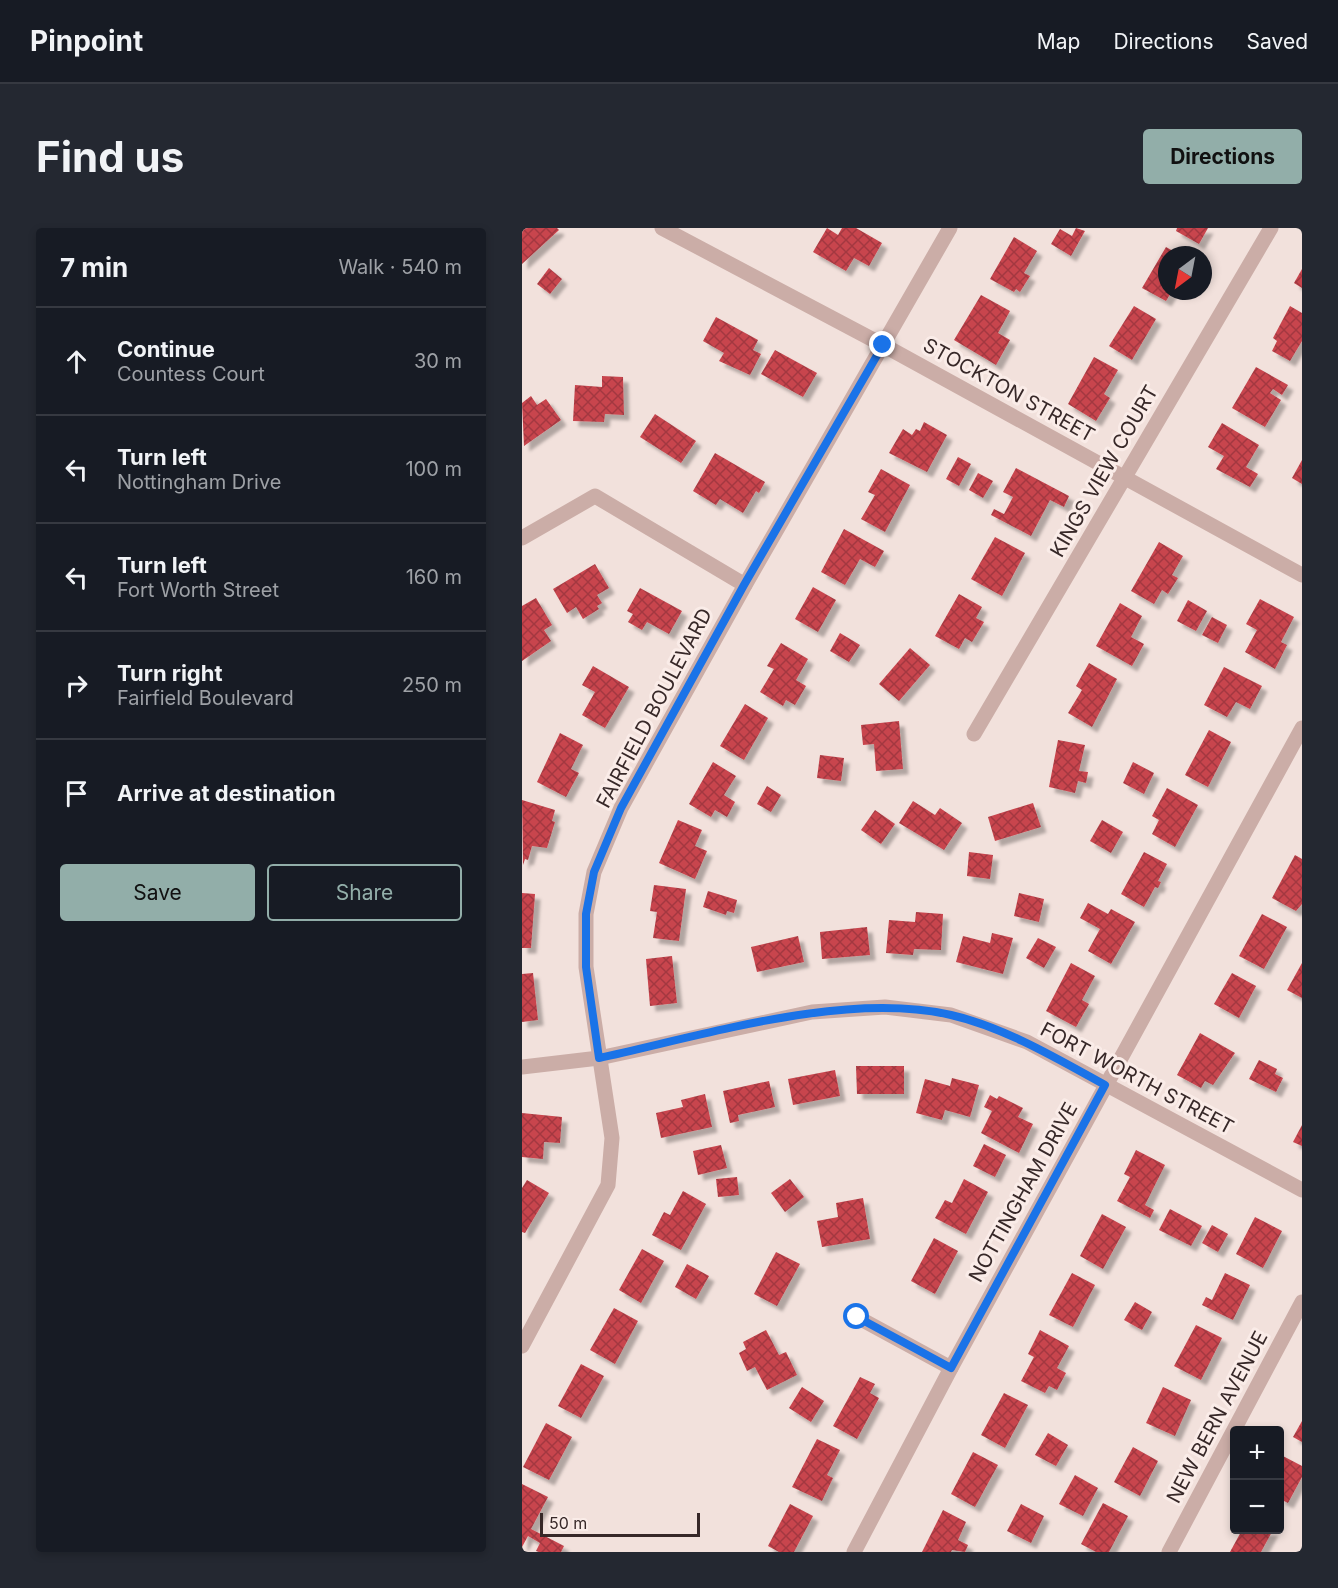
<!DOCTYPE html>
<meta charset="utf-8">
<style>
:root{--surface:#171b24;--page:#242831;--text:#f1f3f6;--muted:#9ea1a6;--line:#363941;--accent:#92aea9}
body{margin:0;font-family:Inter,sans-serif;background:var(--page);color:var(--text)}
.controls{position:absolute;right:18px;bottom:18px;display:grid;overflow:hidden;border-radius:6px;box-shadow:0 3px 9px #0003}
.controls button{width:54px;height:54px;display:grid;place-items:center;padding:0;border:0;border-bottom:2px solid var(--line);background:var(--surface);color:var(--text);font:30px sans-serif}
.compass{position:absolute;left:636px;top:18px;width:54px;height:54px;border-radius:50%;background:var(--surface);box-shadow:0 3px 9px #0003;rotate:212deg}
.scale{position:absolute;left:18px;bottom:15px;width:160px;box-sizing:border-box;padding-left:6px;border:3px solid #372828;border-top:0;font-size:16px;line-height:21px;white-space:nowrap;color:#372828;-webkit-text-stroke:4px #faece8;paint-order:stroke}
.stop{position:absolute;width:18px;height:18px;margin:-14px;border:4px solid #1a73e8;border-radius:50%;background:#fff}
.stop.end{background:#1a73e8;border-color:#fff;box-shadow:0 2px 6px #0008}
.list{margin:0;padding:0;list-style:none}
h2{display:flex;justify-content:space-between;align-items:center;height:78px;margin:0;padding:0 24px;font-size:26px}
h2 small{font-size:20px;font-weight:400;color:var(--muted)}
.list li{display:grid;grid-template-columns:39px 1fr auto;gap:18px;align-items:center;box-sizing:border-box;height:108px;padding:0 24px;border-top:2px solid var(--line)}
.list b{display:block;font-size:22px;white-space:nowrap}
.list p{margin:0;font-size:20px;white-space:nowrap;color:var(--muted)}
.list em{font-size:20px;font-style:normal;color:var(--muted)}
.actions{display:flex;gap:12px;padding:18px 24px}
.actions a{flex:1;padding:14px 0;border:2px solid var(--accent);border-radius:6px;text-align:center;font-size:21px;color:var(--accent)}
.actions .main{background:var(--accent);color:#111}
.icon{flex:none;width:33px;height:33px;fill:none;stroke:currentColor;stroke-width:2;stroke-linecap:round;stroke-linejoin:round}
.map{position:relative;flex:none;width:780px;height:1324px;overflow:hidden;border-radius:6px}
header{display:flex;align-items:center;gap:36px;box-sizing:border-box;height:84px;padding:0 30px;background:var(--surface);border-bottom:2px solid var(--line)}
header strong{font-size:28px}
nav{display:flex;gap:33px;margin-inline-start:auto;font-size:21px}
.intro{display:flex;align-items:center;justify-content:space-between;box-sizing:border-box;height:144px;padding:0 36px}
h1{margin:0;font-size:42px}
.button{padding:15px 27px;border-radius:6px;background:var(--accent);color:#111;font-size:21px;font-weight:700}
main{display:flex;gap:36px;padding:0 36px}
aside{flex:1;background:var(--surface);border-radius:6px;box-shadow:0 3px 9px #0003}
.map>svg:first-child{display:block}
.building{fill:url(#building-cross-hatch);filter:url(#shadow)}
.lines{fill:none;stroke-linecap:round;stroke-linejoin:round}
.minor{stroke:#cbada7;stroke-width:15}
.route{stroke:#1a73e8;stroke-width:8}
.labels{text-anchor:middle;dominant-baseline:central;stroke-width:6;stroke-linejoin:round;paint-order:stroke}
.street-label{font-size:20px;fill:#372828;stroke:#faece8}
</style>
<header>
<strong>Pinpoint</strong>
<nav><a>Map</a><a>Directions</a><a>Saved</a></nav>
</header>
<div class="intro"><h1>Find us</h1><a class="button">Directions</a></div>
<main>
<aside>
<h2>7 min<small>Walk · 540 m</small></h2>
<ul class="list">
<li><svg class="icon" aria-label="ahead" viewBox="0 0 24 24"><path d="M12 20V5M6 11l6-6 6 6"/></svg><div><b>Continue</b><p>Countess Court</p></div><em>30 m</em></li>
<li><svg class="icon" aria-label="left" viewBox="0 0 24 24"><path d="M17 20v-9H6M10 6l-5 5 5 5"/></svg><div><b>Turn left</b><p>Nottingham Drive</p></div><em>100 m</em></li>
<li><svg class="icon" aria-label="left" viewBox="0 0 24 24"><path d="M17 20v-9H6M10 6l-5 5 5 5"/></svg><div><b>Turn left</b><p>Fort Worth Street</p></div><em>160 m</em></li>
<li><svg class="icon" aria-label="right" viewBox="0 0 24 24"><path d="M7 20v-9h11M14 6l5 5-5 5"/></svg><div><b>Turn right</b><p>Fairfield Boulevard</p></div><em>250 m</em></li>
<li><svg class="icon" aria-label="arrive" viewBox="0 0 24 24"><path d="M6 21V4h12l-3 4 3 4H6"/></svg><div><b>Arrive at destination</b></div></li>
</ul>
<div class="actions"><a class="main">Save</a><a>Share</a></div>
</aside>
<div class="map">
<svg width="780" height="1324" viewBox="0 0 780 1324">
<defs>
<pattern id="building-cross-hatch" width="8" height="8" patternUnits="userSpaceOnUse" patternTransform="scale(1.5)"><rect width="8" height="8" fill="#c8444d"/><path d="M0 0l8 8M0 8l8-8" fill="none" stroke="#a33940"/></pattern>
<filter id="shadow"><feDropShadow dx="5.5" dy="5.5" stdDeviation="1.5" flood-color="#0004"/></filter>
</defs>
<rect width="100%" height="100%" fill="#f2e1dc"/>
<!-- building -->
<g class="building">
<polygon points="0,0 35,0 37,2 0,36"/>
<polygon points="305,0 316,7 320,0 334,0 360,15 347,38 332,30 324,43 291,24"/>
<polygon points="554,0 563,3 549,28 529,16 538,1 550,8"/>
<polygon points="655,0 686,0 677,16 654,3"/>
<polygon points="492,9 515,23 502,45 508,48 498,64 494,61 492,64 468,51"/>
<polygon points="644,19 658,27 645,27 645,63 650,63 644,73 620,60"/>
<polygon points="27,40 40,51 28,66 15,56"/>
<polygon points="780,41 780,60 772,55"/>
<polygon points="459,67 488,83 476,105 488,112 474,137 432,112"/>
<polygon points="612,78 634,91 610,132 587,118"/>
<polygon points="768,78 780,85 780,113 768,133 750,123 755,113 751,110"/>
<polygon points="194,89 236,112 231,122 239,126 228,147 197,133 202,125 181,113"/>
<polygon points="253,122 295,145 281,169 239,146"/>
<polygon points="572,129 596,142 582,166 588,170 574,193 546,176"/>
<polygon points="734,139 766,157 760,167 751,161 748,165 759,172 743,199 710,180"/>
<polygon points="80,148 101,149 102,187 83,186 82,194 51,193 53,157 80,159"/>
<polygon points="9,168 15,177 24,171 39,192 2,218 0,175"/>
<polygon points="133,186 174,213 159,235 118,209"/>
<polygon points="402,194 425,207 405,244 367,225 381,201 390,207 394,201 398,203"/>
<polygon points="700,195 737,217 724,239 736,246 728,259 694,241 702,228 686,219"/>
<polygon points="193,225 243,254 237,265 234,263 221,285 198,271 194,277 171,263"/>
<polygon points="436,229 449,236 437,258 424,251"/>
<polygon points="780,232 780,256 770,250"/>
<polygon points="494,240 547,268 542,279 528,272 509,308 469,287 472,281 482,286 491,269 481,264"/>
<polygon points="359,241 388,257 363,304 339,291 353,267 346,264"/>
<polygon points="456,245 471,253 461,270 447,262"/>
<polygon points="322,301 362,323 353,339 338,331 323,357 299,344"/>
<polygon points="473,309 503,325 480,368 449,351"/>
<polygon points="637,314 661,328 650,347 656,350 646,366 640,362 632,376 609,363"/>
<polygon points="73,336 87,360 75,367 80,375 75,378 77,381 61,391 54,379 45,385 31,361"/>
<polygon points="291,359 314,372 296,404 273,391"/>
<polygon points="118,360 160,383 147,406 125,394 120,402 106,394 111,386 105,383"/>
<polygon points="437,366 460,379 454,390 462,394 450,414 443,410 437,421 413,408"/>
<polygon points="14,370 30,397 22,402 29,413 0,433 0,378"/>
<polygon points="738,371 772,389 759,414 765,417 753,441 723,424 735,402 724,396"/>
<polygon points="666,372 685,383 674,403 655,393"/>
<polygon points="598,375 620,388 609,409 622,416 610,438 574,418"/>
<polygon points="690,389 705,397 696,415 680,407"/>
<polygon points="318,405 338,417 327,434 308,423"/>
<polygon points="259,415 286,431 274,452 284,458 273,477 264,472 261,478 238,464 252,441 245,438"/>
<polygon points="388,420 408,437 377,473 357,456"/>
<polygon points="567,435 595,451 570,499 546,485 560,462 554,458"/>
<polygon points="71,438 107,459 83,500 60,487 73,464 60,457"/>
<polygon points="702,439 740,458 728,481 714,474 705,489 682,477"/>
<polygon points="223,476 246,490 222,532 198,518"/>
<polygon points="377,493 381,541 354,543 352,516 341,517 339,497"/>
<polygon points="687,502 709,514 686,559 663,547"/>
<polygon points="38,505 61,517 49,541 57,545 44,569 15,554"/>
<polygon points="536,512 563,517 557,543 566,544 564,555 556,553 553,565 527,559"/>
<polygon points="298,527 322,530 319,553 295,550"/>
<polygon points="191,534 214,548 202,567 213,574 205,589 193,582 189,589 167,576"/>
<polygon points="611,534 632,545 622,566 601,555"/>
<polygon points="245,558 259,567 249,584 235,576"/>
<polygon points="645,560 676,577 653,619 630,606 637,592 630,588"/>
<polygon points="0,572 33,582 30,593 33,594 25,620 10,618 6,632 3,631 1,637"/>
<polygon points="391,573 413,587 418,580 440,595 422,622 377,595"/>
<polygon points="511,575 519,599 473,613 466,589"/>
<polygon points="353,582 373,596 359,616 339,602"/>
<polygon points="156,592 180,602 173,618 185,623 173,651 137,635"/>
<polygon points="580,592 601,604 589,625 568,613"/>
<polygon points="447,624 471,627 468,651 445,648"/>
<polygon points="622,624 645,636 636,653 639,654 636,660 633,659 622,679 599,666"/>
<polygon points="773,627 780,631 780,676 774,683 750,670"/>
<polygon points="132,657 164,661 157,713 131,710 135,684 128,683"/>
<polygon points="186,663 215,672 212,685 205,683 204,687 181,679"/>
<polygon points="0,665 13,666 9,720 0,720"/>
<polygon points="497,665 522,671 517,694 492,688"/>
<polygon points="566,675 586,686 589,681 613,694 589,736 566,723 578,701 558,690"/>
<polygon points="394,684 421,686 419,722 392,721 391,727 364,725 367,692 393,694"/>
<polygon points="740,686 765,699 742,741 717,728"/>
<polygon points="345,699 348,727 300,731 298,704"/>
<polygon points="470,705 491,710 481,746 434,734 441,708 468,715"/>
<polygon points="276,708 282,734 235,744 229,719"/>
<polygon points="516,710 534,719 522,740 504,730"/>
<polygon points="150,728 155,775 128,778 124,731"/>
<polygon points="549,735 573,748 560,772 567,776 554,799 524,783"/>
<polygon points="780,735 780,770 765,762"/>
<polygon points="11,745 16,792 0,794 0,746"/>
<polygon points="710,745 734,758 717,790 692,776"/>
<polygon points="678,805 713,825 691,857 683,853 679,860 655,847"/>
<polygon points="737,832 755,841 753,846 761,850 754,864 727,851"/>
<polygon points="334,838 382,838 382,866 335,866"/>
<polygon points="313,842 318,868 271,877 266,851"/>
<polygon points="430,850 457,857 448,889 423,882 420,892 394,885 403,851 428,858"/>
<polygon points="247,853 253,879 216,887 217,893 208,895 201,863"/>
<polygon points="183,866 190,899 139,910 134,885 161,879 159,872"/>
<polygon points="468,867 475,871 477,868 501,880 496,889 511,896 497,925 459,905 470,883 462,879"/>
<polygon points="0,885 40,889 38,915 22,914 21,931 0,929"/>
<polygon points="780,897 780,918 771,914"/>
<polygon points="462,916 484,927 473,949 451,938"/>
<polygon points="199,917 205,940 176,947 171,923"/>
<polygon points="614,922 643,937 623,977 632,982 628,990 595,973 608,949 602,946"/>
<polygon points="215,949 217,967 196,969 194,951"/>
<polygon points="268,951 282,969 263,984 249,965"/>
<polygon points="442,951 466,964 444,1006 413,990 423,972 430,975"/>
<polygon points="5,952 27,965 3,1005 0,1004 0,960"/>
<polygon points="161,963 184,976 159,1022 130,1007 142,984 148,987"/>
<polygon points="341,970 348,1011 300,1019 295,993 316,989 314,975"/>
<polygon points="648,981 680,998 669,1018 637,1002"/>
<polygon points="580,986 604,999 581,1041 558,1028"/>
<polygon points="733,989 760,1003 741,1040 714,1026"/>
<polygon points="690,997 706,1006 696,1024 680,1015"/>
<polygon points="412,1010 436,1023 413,1066 389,1053"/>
<polygon points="120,1021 142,1033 119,1075 97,1062"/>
<polygon points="254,1024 278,1036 255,1078 232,1066"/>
<polygon points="165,1036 187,1048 174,1071 153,1059"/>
<polygon points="550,1045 573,1057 551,1099 527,1087"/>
<polygon points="703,1045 728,1057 711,1092 680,1077 684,1069 690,1072"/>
<polygon points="613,1074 630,1084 620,1102 602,1092"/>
<polygon points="92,1080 116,1093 93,1136 68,1122"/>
<polygon points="674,1097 700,1110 679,1152 652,1138"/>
<polygon points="244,1102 257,1127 264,1124 275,1147 245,1162 233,1139 225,1143 217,1125 224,1121 221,1114"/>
<polygon points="518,1102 547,1118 535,1140 544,1145 535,1162 527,1158 523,1165 499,1153 512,1129 506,1126"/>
<polygon points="59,1136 82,1148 59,1190 36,1178"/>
<polygon points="338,1149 353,1156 348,1165 357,1170 335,1211 311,1198"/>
<polygon points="280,1159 302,1173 289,1194 267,1180"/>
<polygon points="641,1159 669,1172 653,1208 624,1195"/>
<polygon points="482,1165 506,1177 483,1220 459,1207"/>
<polygon points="780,1193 780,1214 771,1209"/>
<polygon points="24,1195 50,1209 27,1252 1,1239"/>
<polygon points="526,1205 546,1217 534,1238 513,1227"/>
<polygon points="295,1211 318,1222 305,1247 311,1250 300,1273 270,1259"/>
<polygon points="611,1219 636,1233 618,1268 592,1254"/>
<polygon points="451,1224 476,1237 453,1279 429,1266"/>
<polygon points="759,1227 780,1238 780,1249 766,1275 758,1271"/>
<polygon points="553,1247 576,1260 561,1288 537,1276"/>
<polygon points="0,1256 26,1269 9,1301 42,1318 39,1324 17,1324 14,1323 18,1315 6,1308 0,1319"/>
<polygon points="581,1275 606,1288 587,1324 574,1324 559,1316"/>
<polygon points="268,1276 291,1288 272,1324 257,1324 246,1318"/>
<polygon points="499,1276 522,1288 509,1315 485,1303"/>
<polygon points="421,1282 444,1294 436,1312 446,1317 443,1324 430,1322 429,1324 400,1324"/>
<polygon points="720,1302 751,1302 739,1324 708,1324"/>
</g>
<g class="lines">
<!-- minor -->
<g class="minor">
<polyline points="140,0 361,117 780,347"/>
<polyline points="0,310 73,268 223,357"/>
<polyline points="452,506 749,0"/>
<polyline points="0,839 77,830 290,784 363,779 429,787 505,814 780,962"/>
<polyline points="335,1089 429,1140"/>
<polyline points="0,1118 86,957 90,910 64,739 64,686 72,644 99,580 223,357 428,0"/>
<polyline points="332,1324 429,1140 780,500"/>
<polyline points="647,1324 780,1074"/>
</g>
</g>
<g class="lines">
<!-- route -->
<path class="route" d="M 335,1089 L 429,1140 L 583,857 C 536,831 482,799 429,787 C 323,763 183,807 77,830 L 64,739 L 64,686 L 72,644 L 99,580 L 222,357 L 361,117"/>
</g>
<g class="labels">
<!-- street labels -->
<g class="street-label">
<text transform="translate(487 162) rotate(29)">STOCKTON STREET</text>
<text transform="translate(582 243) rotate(-60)">KINGS VIEW COURT</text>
<text transform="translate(132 480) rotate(-62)">FAIRFIELD BOULEVARD</text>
<text transform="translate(615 850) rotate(28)">FORT WORTH STREET</text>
<text transform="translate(501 964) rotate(-61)">NOTTINGHAM DRIVE</text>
<text transform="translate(695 1189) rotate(-62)">NEW BERN AVENUE</text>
</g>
</g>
</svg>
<div class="controls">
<button>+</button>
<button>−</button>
</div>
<svg class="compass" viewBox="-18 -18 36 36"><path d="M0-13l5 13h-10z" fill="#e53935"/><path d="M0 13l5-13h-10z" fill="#9ea1a6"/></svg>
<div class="scale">50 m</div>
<div class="stop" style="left:335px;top:1089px"></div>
<div class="stop end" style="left:361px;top:117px"></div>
</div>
</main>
